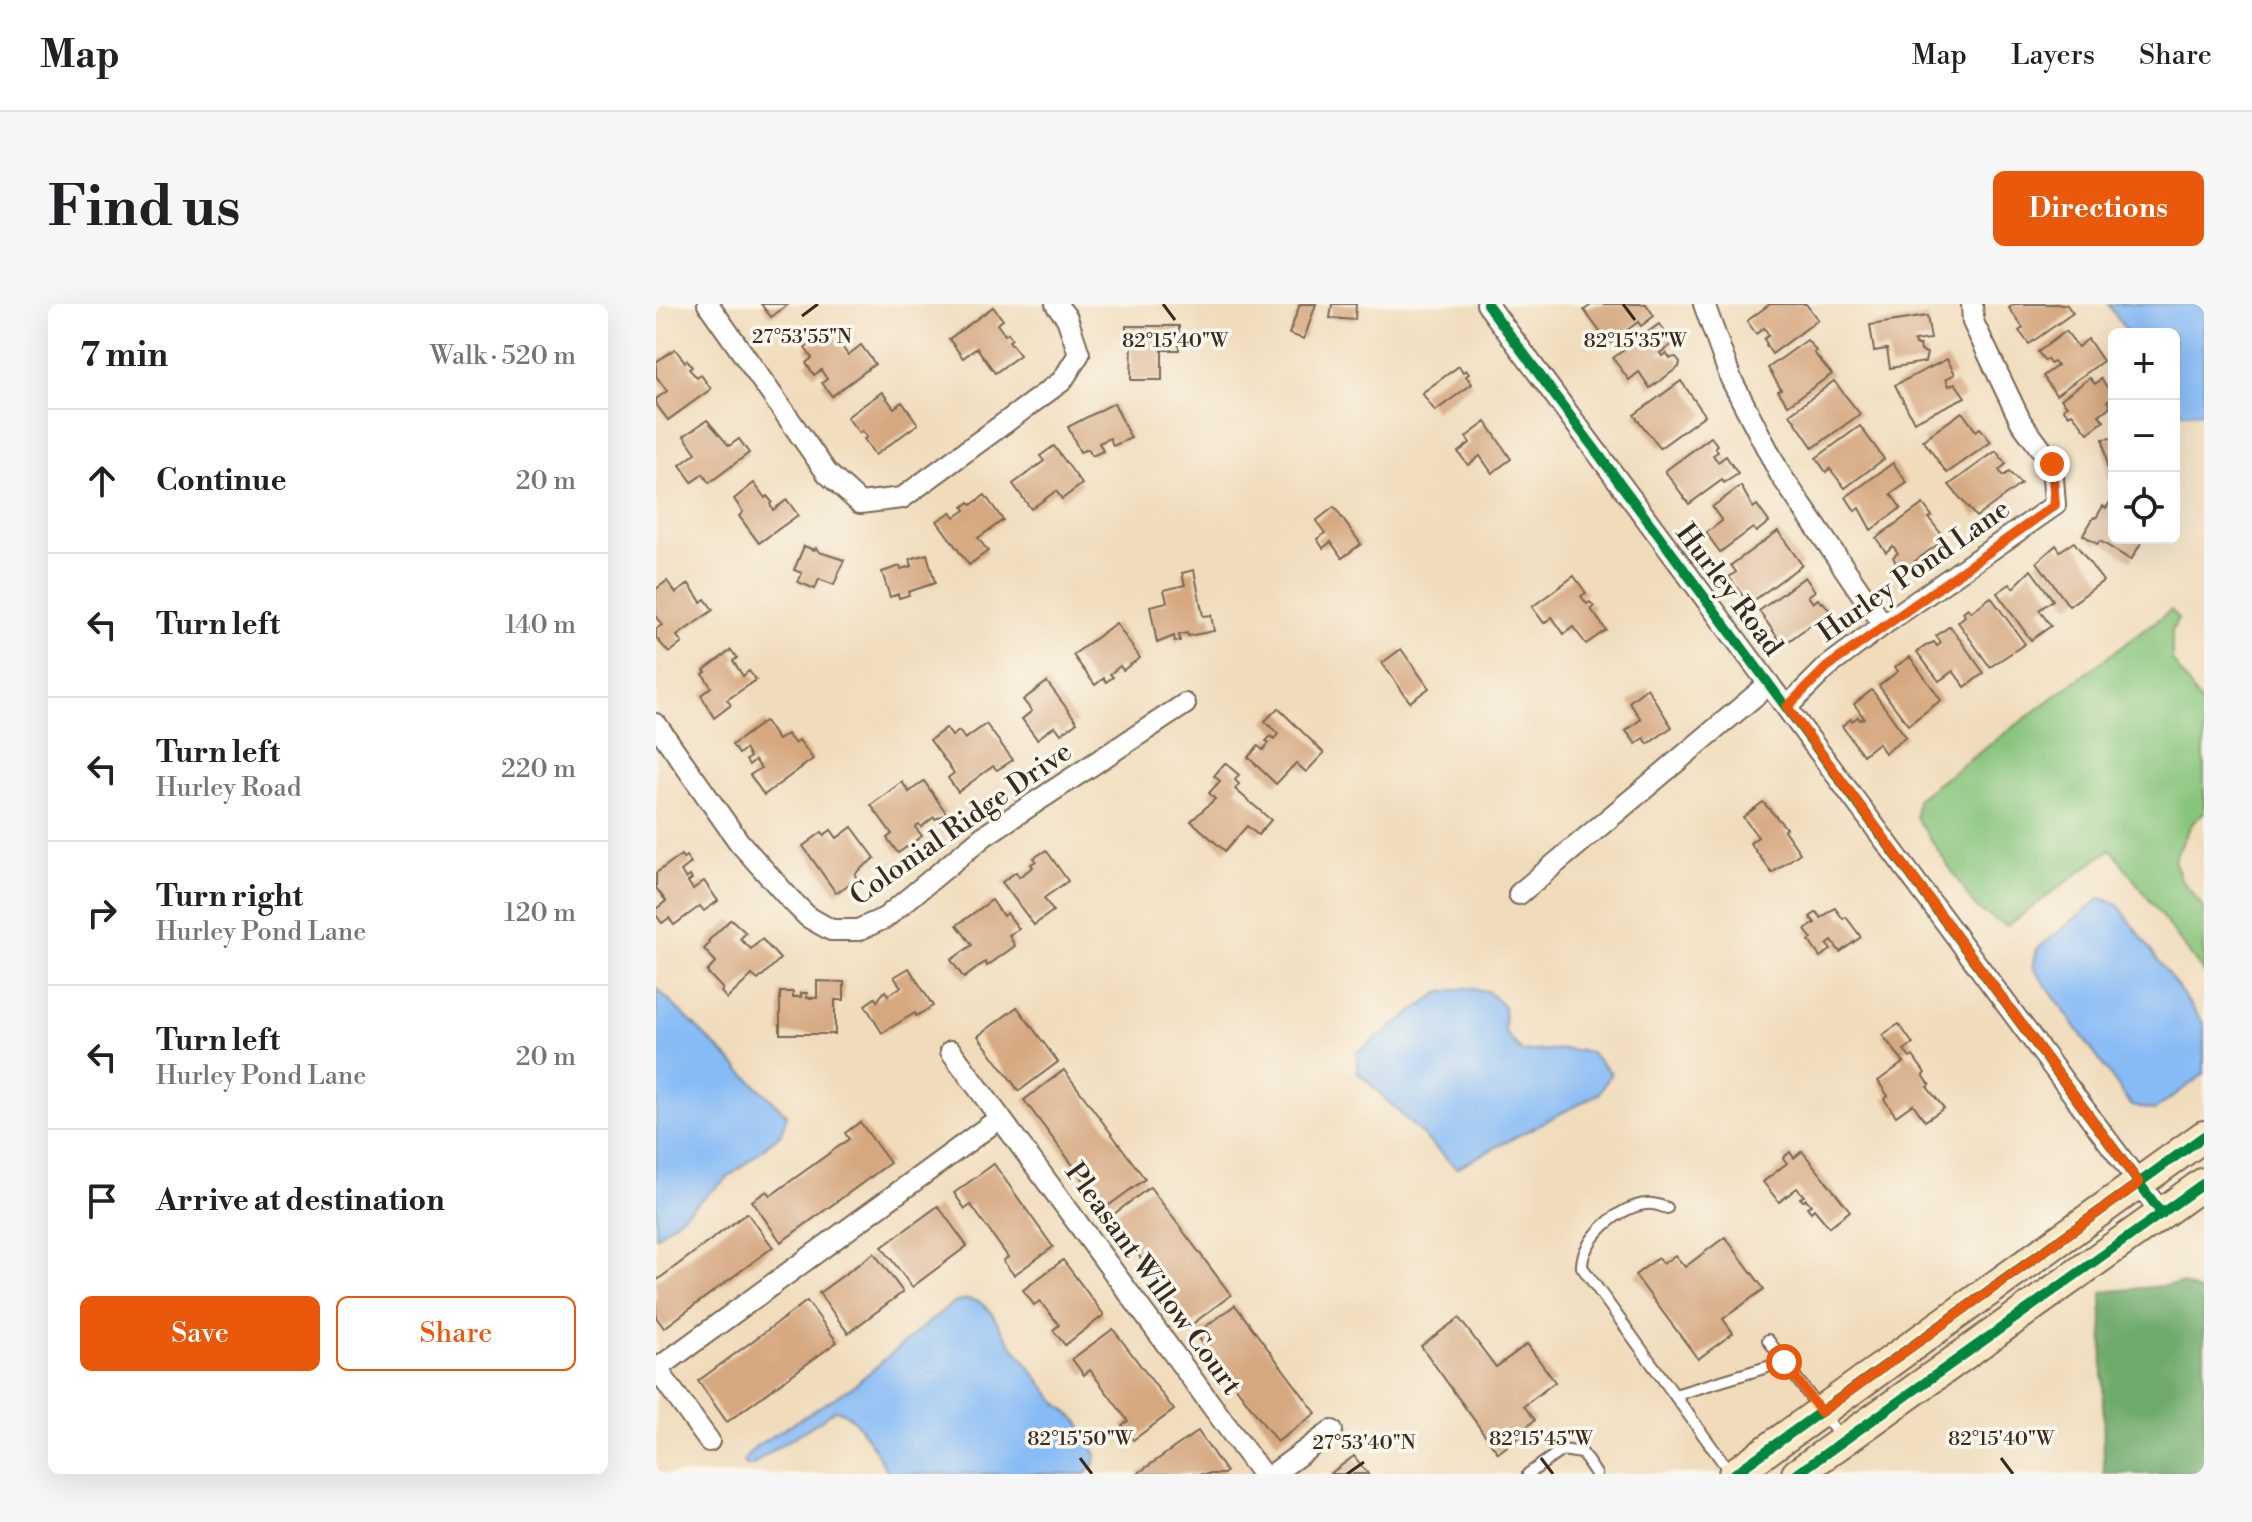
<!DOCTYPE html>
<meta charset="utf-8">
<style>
:root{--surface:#fff;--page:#f6f6f6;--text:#202124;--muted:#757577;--line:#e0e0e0;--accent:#ea580c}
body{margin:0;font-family:"Libre Bodoni",serif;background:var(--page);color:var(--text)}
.controls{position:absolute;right:24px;top:24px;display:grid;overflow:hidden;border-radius:12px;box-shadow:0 8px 32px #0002}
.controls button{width:72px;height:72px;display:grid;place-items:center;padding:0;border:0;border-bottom:2px solid var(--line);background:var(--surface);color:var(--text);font:40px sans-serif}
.stop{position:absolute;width:24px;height:24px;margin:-18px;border:6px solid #ea580c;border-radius:50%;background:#fff}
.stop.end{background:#ea580c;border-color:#fff;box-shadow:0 2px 8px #0008}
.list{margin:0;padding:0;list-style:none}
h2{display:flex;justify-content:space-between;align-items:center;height:104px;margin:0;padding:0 32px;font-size:34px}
h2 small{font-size:26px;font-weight:400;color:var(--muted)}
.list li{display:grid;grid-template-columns:52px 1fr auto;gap:24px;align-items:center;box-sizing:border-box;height:144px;padding:0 32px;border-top:2px solid var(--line)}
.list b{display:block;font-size:30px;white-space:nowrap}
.list p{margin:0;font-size:26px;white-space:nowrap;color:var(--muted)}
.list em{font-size:26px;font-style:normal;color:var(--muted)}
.actions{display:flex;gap:16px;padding:24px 32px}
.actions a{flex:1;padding:18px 0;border:2px solid var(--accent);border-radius:12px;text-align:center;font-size:28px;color:var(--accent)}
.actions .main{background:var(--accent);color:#fff}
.icon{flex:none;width:44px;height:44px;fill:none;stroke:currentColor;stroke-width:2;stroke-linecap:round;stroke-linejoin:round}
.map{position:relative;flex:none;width:1548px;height:1170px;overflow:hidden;border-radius:12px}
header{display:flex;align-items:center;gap:48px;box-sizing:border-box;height:112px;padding:0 40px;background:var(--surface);border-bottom:2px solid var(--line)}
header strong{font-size:38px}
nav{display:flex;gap:44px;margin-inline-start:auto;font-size:28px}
.intro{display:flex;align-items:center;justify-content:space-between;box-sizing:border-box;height:192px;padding:0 48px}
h1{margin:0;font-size:56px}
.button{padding:20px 36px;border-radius:12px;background:var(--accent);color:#fff;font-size:28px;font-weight:700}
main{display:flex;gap:48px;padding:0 48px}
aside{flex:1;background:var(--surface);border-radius:12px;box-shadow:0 8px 32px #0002}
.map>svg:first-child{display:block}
.green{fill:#88c57b;stroke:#62784c;stroke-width:2}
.forest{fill:#6eaa6b;stroke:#546a44;stroke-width:2}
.water{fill:#87bbf5;stroke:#61728a;stroke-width:2}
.building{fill:#d6a880}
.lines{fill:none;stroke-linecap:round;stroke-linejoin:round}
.lane-casing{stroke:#7a6855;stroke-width:14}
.street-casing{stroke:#7a6855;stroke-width:24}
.secondary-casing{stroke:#7a6855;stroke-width:34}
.lane{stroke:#fff;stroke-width:10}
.street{stroke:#fff;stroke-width:20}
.secondary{stroke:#f9e7c3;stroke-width:30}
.cycleway-casing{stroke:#fbf7ec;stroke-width:15}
.cycleway{stroke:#00873e;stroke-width:10}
.route{stroke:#ea580c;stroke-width:10}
.ticks{fill:none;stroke:#3b2a1e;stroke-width:3}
.labels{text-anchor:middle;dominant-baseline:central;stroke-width:7;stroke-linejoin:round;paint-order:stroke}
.street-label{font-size:28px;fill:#3b2a1e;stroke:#fbf7ec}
.ticks-label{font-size:20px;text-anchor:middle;fill:#3b2a1e;stroke:#fbf7ec;stroke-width:7;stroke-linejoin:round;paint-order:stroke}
</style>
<header>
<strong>Map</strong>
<nav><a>Map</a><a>Layers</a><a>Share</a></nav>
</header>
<div class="intro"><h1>Find us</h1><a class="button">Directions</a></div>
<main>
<aside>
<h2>7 min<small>Walk · 520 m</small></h2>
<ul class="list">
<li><svg class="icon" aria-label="ahead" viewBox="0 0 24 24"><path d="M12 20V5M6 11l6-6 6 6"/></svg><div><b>Continue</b></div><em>20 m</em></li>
<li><svg class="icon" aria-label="left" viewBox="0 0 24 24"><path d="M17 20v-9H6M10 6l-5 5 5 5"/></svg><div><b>Turn left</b></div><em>140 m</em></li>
<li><svg class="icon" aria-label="left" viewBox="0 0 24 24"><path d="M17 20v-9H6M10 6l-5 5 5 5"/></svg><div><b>Turn left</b><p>Hurley Road</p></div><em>220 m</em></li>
<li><svg class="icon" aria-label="right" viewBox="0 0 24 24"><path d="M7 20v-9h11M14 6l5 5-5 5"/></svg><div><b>Turn right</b><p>Hurley Pond Lane</p></div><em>120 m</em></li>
<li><svg class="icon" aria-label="left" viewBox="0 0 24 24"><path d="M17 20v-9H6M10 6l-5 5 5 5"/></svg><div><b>Turn left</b><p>Hurley Pond Lane</p></div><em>20 m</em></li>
<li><svg class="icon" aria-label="arrive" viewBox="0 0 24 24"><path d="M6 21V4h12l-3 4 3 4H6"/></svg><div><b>Arrive at destination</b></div></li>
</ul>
<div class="actions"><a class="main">Save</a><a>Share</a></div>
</aside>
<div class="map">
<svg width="1548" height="1170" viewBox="0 0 1548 1170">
<rect width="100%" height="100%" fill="#fbf7ec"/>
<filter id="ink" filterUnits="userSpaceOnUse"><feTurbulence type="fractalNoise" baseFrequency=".0125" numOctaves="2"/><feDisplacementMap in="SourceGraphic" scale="16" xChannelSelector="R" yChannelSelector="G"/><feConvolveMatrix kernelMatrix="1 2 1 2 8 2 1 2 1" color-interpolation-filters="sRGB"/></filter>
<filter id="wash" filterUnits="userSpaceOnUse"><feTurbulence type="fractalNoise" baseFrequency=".006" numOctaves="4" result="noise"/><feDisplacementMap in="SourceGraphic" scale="32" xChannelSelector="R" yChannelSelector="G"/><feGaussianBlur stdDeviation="1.8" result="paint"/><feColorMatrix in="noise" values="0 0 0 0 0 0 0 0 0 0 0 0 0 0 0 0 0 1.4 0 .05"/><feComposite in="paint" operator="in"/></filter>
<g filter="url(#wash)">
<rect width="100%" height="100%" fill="#f0dcbb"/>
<!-- green -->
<polygon class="green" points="1515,306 1522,315 1516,327 1516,356 1548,404 1548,508 1535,521 1518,556 1525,575 1548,604 1548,669 1455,545 1351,622 1321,605 1260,513 1261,495"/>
<!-- forest -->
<polygon class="forest" points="1526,980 1548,989 1548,1170 1448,1170 1446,988"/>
<!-- water -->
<g class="water">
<polygon points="1452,0 1548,0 1548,108 1529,109 1518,105 1518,30 1472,30"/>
<polygon points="1445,594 1462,601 1548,720 1548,770 1498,806 1476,802 1377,663 1381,645"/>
<polygon points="0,684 131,811 125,830 0,933"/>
<polygon points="809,684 831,687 848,703 849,728 866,748 909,745 934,748 955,769 944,789 800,864 701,767 701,748 783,689"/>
<path d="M 311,995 L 324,998 L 334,1007 L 356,1041 L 402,1100 L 422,1117 L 440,1151 L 438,1162 L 430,1170 L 233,1170 C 222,1153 200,1105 178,1106 C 152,1128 121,1140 96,1162 L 90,1161 L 88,1156 L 100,1142 L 196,1083 L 285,1008 L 298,999 Z"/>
</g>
<g id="blocks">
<!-- building -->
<g class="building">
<polygon points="105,0 133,0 115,13"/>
<polygon points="644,0 660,0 648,35 633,30"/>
<polygon points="676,0 700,0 699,16 674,14"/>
<polygon points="937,0 990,0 998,12 985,22 982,18 953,40 928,6"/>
<polygon points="1114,0 1150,0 1162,16 1116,50 1110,41 1111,40 1108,35 1113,31 1108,24 1100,30 1091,17"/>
<polygon points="1358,0 1410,0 1417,9 1373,40 1363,27 1367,24 1353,4"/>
<polygon points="337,3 347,16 341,20 349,31 352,29 356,35 353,37 364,51 339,69 321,44 307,54 293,35"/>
<polygon points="1271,12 1275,35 1258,37 1259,41 1264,41 1265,47 1271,49 1269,58 1234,64 1231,45 1218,47 1214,21"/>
<polygon points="1003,20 1018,39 1004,49 1006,52 1010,49 1014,54 1020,53 1024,58 1023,63 994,84 983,68 973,76 957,54"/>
<polygon points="470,22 523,22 523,46 506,46 506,76 475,76 476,38 470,38"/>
<polygon points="174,26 192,51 205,41 219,60 176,92 166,79 171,75 165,66 158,71 150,59 156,54 149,44"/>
<polygon points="1410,27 1422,43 1432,35 1447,57 1400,91 1387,72 1401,62 1398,58 1394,60 1391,55 1389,57 1382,48"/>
<polygon points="1151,36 1160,47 1158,49 1176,70 1132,101 1122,87 1125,85 1112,64"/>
<polygon points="19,45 29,58 31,56 36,63 33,65 41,74 45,71 55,85 12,116 0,100 0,95 11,87 0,72 0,58"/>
<polygon points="1291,55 1299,70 1290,75 1293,82 1299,79 1309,93 1258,118 1239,81"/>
<polygon points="803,62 807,68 810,66 813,70 810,72 816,80 779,107 766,89"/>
<polygon points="1434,74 1439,80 1445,75 1458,92 1451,97 1455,102 1443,111 1448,117 1432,129 1416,109 1412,111 1407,105 1411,102 1405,95"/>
<polygon points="1025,77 1049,111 1004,144 978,111"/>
<polygon points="1178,77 1204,110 1157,144 1134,110"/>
<polygon points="226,88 238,104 246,98 262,120 219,151 208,135 211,133 206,127 203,129 191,113"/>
<polygon points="458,99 475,134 457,142 454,134 443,139 447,147 436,152 432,145 424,148 412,123"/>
<polygon points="1306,108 1320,127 1324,124 1335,138 1291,169 1267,136"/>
<polygon points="51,116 73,142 83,135 93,149 53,179 47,170 36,178 24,161 40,149 28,132"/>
<polygon points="830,118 855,155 836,169 824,152 812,161 802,148 814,139 810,133"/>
<polygon points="1204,122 1228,155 1189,184 1174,165 1170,168 1160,154"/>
<polygon points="1055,133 1061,141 1059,143 1062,148 1057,151 1062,158 1070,152 1082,170 1068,179 1066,176 1033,200 1009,167"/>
<polygon points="1458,134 1458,176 1453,176 1447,135"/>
<polygon points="398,142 426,180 406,195 400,187 375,205 357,180 388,157 384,152"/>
<polygon points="1340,147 1350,160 1343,166 1347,172 1353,168 1365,180 1320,213 1293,181"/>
<polygon points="1237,159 1251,179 1235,190 1245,204 1215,226 1203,204 1199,207 1190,193"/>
<polygon points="98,179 109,194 111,192 116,198 114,200 117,206 131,196 142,211 103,239 83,212 87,208 78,195"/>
<polygon points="1085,182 1097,204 1101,201 1113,218 1100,228 1097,224 1064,248 1050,229 1066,217 1056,203"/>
<polygon points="329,191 347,216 322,234 332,247 313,261 281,217 295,208 299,213 309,206 307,203 313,198 315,201"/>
<polygon points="1456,195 1458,197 1458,234 1488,234 1475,256 1444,237 1441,240 1427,231 1438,213 1440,214 1447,202 1450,204"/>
<polygon points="1267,200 1276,212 1273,214 1289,235 1244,268 1237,253 1242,249 1237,242 1230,248 1220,234"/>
<polygon points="678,203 705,240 686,254 675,238 667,244 661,235 669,229 660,217"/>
<polygon points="1122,227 1146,261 1093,300 1073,273 1080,268 1075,261"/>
<polygon points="1418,238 1447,277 1413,302 1381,258 1400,241 1404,247"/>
<polygon points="148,242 158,246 160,244 163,248 188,256 178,281 163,275 159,285 142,278 146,269 138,266"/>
<polygon points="271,250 279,279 252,288 253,291 243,294 242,290 234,293 226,268 244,262 245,265 256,262 254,255"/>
<polygon points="538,266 547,312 555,311 558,327 532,332 531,329 523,331 524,337 519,338 518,332 501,339 494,302 511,298 508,286 529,281 526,269"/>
<polygon points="1375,266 1397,296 1383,306 1395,322 1375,336 1341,289 1354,280 1357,284"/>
<polygon points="918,272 930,289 925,292 931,300 934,298 938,303 935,305 950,326 930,340 917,323 908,330 896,313 888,319 876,303"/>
<polygon points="1149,273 1159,287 1152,292 1157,299 1162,295 1165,299 1167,298 1174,307 1127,341 1103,307"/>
<polygon points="11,277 20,289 33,280 45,298 49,295 57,306 21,332 26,339 13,349 0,334 0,325 6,321 0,313 0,285"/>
<polygon points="1335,293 1369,340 1334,363 1302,318 1309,312 1307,308 1312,304 1315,308"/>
<polygon points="460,319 484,354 467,366 464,362 454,370 457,373 450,378 448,374 439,381 417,351"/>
<polygon points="1294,322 1328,369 1309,383 1297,367 1283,377 1261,348 1271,341 1278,338 1281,342 1285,339 1280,332"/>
<polygon points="745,345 773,384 754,398 726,359"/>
<polygon points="75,346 81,354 77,357 87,372 93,367 100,376 71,396 75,401 58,414 45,391 55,383 47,370 50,368 48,366"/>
<polygon points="1254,353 1285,396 1252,421 1223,382 1242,367 1239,363"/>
<polygon points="391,378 421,418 405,430 399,422 381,435 366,415 376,407 367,396"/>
<polygon points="991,384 1016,423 992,440 988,434 980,440 970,427 985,415 973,398"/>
<polygon points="1216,386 1250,433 1229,449 1222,439 1207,451 1186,422 1195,415 1196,417 1202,413 1204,416 1208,414 1198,400"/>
<polygon points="622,404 668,449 650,468 640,459 620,480 592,453 602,442 607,446 613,439 610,437 615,432 618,435 622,430 609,417"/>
<polygon points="109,417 122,436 131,430 139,440 143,436 157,455 108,491 94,471 105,464 99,456 93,461 90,456 94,453 89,445 83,450 76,441"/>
<polygon points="330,420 357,456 341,466 337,462 302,488 292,474 298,469 274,436 290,424 296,432 303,427 309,435"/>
<polygon points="569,459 583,471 579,476 583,480 579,485 615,516 602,531 591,522 569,547 535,517 559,495 553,489 564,477 558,472"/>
<polygon points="268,477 291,510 279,515 278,513 265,523 263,520 259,523 266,532 242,549 231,534 236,530 215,501 246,478 253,488"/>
<polygon points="1107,498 1130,524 1128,526 1144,549 1116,569 1094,539 1102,533 1087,513"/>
<polygon points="196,523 219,554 203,566 199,571 201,575 180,589 147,542 166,528 168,531 175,526 181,534"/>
<polygon points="390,546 412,577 388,594 397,607 378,621 346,578 360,568 363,573 377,563 375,560 380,557 378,554"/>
<polygon points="25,551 27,554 30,552 35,559 25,567 30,575 34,572 36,575 32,578 37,585 48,577 62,597 48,607 44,602 18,621 13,614 6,619 0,611 0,605 10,597 0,584 0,569"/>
<polygon points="336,596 347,612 351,609 363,625 353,631 359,642 331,662 329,658 308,674 295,656 316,641 301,621"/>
<polygon points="1179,604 1187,615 1190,613 1205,633 1184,648 1176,637 1171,641 1175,646 1164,653 1153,637 1156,635 1149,626 1159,619 1154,613 1161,608 1165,614"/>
<polygon points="75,615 90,629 84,635 95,645 106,635 124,655 102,676 96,671 71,695 65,688 67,685 51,668 60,658 48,645 54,639 52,637"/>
<polygon points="253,664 277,702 260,712 259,709 226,729 209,701 219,694 221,697 229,687 232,691 245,683 238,673"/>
<polygon points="161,677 188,678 188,696 179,696 179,730 124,730 124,688 137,688 137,693 145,693 145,689 151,689 151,694 161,694"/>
<polygon points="361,703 402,758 363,787 322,732"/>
<polygon points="1243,720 1257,740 1248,746 1254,754 1257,752 1269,769 1267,771 1274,781 1271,783 1288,804 1269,817 1257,800 1240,812 1228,795 1232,792 1222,777 1248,758 1226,731"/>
<polygon points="408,766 489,875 449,904 368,796"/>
<polygon points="204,818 234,859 125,938 96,897 111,887 114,892 193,835 189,829"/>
<polygon points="1146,847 1194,907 1173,923 1158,905 1155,908 1151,903 1155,901 1150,895 1147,897 1144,894 1148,892 1141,884 1123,898 1107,878 1131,859 1127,854 1134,848 1138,854"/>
<polygon points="338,860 397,943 358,971 347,957 352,953 315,901 309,905 298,889"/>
<polygon points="494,883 575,991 535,1021 454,913"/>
<polygon points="282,902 311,942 256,983 226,943"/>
<polygon points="91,909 117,943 8,1024 0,1013 0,977"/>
<polygon points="1069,933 1108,985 1067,1015 1077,1029 1042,1055 979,971 1002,954 1007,960 1019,951 1029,963"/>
<polygon points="218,949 247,988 192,1029 163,989"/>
<polygon points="407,956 448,1011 409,1041 397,1026 403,1021 384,997 378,1001 367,986"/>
<polygon points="151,997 181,1038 71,1118 42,1077"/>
<polygon points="579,1001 660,1109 621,1138 540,1030"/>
<polygon points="803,1014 840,1063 871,1040 899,1078 868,1102 879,1116 870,1123 873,1126 842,1149 765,1042"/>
<polygon points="457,1025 518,1106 477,1136 466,1121 472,1117 434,1066 428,1071 416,1055"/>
<polygon points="542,1127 570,1168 568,1170 481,1170"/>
<polygon points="698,1152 712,1170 674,1170"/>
</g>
</g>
</g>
<g filter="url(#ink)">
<use href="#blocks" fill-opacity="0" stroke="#7a6855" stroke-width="2"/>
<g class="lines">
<defs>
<g id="lane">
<path d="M 1011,904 C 1005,902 997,899 991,900 C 965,901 925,935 926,963 L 1074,1168"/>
<polyline points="1112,1036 1185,1134"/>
<polyline points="1019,1091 1128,1058"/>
<polyline points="872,1170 906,1146 926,1149 940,1170"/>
</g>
<g id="street">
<polyline points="52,0 171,169 204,199 246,194 406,77 423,50 411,14 400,0"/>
<polyline points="831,0 1506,910"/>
<polyline points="1048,0 1075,75 1124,170 1227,321"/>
<polyline points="1131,403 1171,363 1227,321 1399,201 1396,160 1365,118 1317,18 1316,0"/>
<polyline points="0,420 83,538 132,593 152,613 175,626 202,626 229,614 328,532 529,400"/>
<polyline points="863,590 1113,380"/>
<polyline points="295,747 606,1170"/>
<polyline points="0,1064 53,1137"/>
<polyline points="1,1065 344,814"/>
<polyline points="617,1170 676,1127"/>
</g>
<g id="secondary">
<polyline points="1078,1170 1548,832"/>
<polyline points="1141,1170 1548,879"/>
</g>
</defs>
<!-- lane casing -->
<use href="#lane" class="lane-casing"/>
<!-- street casing -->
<use href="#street" class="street-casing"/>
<!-- secondary casing -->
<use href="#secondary" class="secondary-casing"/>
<!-- lane -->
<use href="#lane" class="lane"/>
<!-- street -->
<use href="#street" class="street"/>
<!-- secondary -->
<use href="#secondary" class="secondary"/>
<defs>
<g id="cycleway">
<polyline points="831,0 1506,910"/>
<polyline points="1078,1170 1548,832"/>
<polyline points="1141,1170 1548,879"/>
</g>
</defs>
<!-- cycleway casing -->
<use href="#cycleway" class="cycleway-casing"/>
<!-- cycleway -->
<use href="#cycleway" class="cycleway"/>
</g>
</g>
<g class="lines" filter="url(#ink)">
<!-- route -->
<polyline class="route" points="1128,1058 1165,1108 1483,879 1131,403 1171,363 1399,201 1396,160"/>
</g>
<!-- ticks -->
<path class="ticks" d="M 507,0 L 519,16M 967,0 L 979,16M 146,12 L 162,0M 424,1154 L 436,1170M 885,1154 L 897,1170M 1345,1154 L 1357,1170M 691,1170 L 708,1158"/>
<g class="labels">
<!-- street labels -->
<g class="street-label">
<text transform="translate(1258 267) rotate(-35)">Hurley Pond Lane</text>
<text transform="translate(1073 286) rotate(53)">Hurley Road</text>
<text transform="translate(305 520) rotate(-35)">Colonial Ridge Drive</text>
<text transform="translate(497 975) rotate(54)">Pleasant Willow Court</text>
</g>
</g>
<g class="ticks-label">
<text x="146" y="39">27°53'55"N</text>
<text x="519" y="43">82°15'40"W</text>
<text x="979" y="43">82°15'35"W</text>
<text x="424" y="1141">82°15'50"W</text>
<text x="885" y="1141">82°15'45"W</text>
<text x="1345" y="1141">82°15'40"W</text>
<text x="708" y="1145">27°53'40"N</text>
</g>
</svg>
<div class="controls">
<button>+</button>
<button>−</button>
<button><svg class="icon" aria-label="locate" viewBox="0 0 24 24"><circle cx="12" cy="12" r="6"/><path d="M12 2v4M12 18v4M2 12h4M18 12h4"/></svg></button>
</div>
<div class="stop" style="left:1128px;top:1058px"></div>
<div class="stop end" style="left:1396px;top:160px"></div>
</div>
</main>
